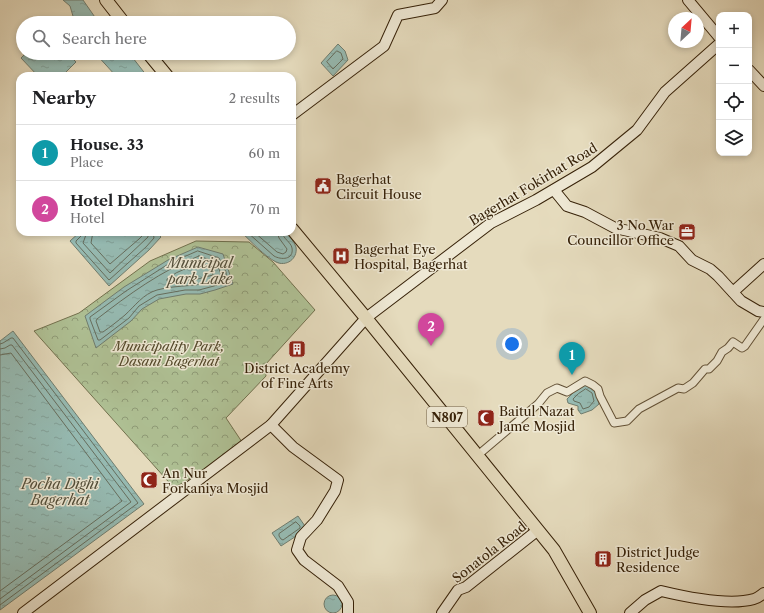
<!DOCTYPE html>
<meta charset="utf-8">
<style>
:root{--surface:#fff;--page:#f2f2f2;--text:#202124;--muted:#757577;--line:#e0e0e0;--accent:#0f766e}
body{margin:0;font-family:"Libre Caslon Text",serif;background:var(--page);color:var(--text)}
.controls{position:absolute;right:12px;top:12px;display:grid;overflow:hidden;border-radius:8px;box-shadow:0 2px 6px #0003}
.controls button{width:36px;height:36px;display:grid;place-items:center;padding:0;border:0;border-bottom:1px solid var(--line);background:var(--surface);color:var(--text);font:20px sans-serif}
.compass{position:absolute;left:668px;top:12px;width:36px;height:36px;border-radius:50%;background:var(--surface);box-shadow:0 2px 6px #0003;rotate:26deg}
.you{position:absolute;left:512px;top:344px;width:14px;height:14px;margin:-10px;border:3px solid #fff;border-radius:50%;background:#1a73e8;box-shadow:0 0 0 6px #1a73e833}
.badge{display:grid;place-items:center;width:26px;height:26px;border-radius:50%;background:var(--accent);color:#fff;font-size:13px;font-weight:700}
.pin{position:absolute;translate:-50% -33px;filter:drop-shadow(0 1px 2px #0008)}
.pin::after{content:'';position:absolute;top:21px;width:14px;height:12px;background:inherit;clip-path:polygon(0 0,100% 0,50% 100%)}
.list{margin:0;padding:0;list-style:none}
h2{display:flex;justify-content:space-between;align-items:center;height:52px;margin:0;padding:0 16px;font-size:17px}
h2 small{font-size:13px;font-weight:400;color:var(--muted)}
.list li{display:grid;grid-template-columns:26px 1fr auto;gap:12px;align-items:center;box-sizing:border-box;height:56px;padding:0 16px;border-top:1px solid var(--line)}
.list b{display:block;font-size:15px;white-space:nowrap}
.list p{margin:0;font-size:13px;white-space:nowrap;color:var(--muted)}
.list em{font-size:13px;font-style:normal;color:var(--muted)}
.icon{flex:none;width:22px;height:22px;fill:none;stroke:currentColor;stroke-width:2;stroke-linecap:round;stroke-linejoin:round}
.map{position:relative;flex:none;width:764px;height:613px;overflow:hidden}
.search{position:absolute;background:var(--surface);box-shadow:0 2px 6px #0003;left:16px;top:16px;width:280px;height:44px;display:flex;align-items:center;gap:10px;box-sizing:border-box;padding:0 14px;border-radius:22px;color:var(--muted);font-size:15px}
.panel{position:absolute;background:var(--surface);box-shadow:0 2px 6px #0003;left:16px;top:72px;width:280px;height:164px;border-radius:12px}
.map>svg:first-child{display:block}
.forest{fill:url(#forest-crowns);stroke:#72714e}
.water{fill:url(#water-ripples);stroke:#707d6f}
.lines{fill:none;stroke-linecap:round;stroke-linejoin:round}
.shore{stroke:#666e5e;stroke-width:1}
.street-casing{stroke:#625035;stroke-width:9}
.secondary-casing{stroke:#362108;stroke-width:12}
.highway-casing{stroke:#362108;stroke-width:14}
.street{stroke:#eee8d4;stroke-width:7}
.secondary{stroke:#eee8d4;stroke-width:10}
.highway{stroke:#e5dbbd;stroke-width:12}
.labels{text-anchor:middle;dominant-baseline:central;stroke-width:3;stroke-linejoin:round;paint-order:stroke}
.shield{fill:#eee8d4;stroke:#6d5d45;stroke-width:1}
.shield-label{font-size:12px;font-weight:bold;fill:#362108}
.poi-label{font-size:13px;fill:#362108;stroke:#eee8d4;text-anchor:start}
.street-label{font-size:13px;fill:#362108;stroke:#eee8d4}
.park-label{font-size:13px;font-style:italic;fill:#54492b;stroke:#eee8d4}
.water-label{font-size:14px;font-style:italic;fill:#534f3b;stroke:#eee8d4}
</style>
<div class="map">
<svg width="764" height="613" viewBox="0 0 764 613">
<defs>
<pattern id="forest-crowns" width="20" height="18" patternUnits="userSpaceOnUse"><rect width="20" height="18" fill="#afc195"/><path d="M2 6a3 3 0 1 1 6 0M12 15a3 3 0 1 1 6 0" fill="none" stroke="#8f9c78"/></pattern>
<pattern id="water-ripples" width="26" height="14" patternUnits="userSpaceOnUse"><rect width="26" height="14" fill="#96bbb3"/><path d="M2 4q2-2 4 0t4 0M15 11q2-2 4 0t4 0" fill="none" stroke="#82a098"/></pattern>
</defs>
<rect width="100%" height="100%" fill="#e5dbbd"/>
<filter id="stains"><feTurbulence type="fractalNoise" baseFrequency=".005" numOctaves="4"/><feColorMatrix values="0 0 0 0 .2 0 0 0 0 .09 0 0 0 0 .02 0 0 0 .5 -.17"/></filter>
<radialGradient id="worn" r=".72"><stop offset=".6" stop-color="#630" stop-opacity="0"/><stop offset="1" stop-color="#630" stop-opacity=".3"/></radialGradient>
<!-- forest -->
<polygon class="forest" points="196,241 249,242 273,262 315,310 265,365 266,376 226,418 244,445 174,488 34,331 79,313 150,261"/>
<!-- water -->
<g class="water">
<polygon points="63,0 83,0 99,23 75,23 70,6"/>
<polygon points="338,44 345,51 348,60 333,76 321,63"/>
<polygon points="26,53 67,53 76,62 62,76 38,76 21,58"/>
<polygon points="95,53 129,53 147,76 116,76"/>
<polygon points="80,232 156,232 161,237 149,250 109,286 70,241"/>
<path d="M 241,232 L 285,232 C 289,236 294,241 296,247 C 298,259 286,267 276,262 C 264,256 251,241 241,232 Z"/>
<polygon points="198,247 223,254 233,284 215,290 200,294 186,294 159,299 142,309 131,321 96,348 85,316 124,287 168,260"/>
<polygon points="13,331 144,504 0,610 0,341"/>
<polygon points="586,384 595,390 599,404 592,410 581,414 578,410 578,406 568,403 567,399 575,391"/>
<polygon points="298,516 307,529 281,546 272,533"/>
<circle cx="333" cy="604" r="9"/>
</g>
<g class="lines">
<!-- shore -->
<g class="shore">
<polygon points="337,51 341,53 343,59 333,69 327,62"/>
<polyline points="82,232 81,236 76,241 76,243 109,280 146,247 154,238 153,232"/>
<polyline points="87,232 83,243 110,273 148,237 148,232"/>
<polyline points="93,232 91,243 110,264 139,239 142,236 142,232"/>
<path d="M 247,232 L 274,256 C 281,260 294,260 292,248 C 291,242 283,239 282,232"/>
<polyline points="254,232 277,252 283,254 286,252 287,249 279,238 277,232"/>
<polygon points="198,251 219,258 226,272 227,281 214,286 199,290 185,290 157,295 139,306 129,318 100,340 98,340 90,319 90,317 126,291 170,263"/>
<path d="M 199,256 L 216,262 L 221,274 L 221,278 C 201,288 178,284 157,290 C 143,294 135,306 125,315 C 118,321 110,327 103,332 L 100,332 L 96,321 L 97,319 C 128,295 162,270 199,256 Z"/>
<polygon points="199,263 211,267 213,275 198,279 169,282 167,281 167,279 176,273"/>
<polyline points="0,344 3,343 11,338 13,338 138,503 0,605"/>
<polyline points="0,349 5,348 10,345 12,345 131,502 0,599"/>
<polyline points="0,355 11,353 122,501 0,591"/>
<polygon points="586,389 592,393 594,401 589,407 583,409 580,403 574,401 573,399 578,394"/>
<polygon points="296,522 300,526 300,528 283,540 281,539 279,536 279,534"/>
</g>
<defs>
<polyline id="street" points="478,455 538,404 547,393 557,388 567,392 585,381 593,385 598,389 600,396 614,423 627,421 639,409 678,388 684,389 693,383 705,369 709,369 717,361 722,352 728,348 733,342 742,348 745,346 764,319"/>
<g id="secondary">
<polyline points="688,0 719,37"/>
<polyline points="749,70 764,86"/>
<polyline points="292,115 384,46 398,15 435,8 442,0"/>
<polyline points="554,190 567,206 585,212 615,228 660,238 679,246 692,260 710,269 718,276 741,301 758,311 764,312"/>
<polyline points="733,292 764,264"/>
<polyline points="271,425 293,447 338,480 335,491 317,520 301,537 297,550 304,560 338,586 348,602 348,613"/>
<polyline points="23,613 271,425 366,318 491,223 536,200 592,167 637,130 665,92 719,44"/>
<polyline points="442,613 458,590 466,587 538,530"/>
<path d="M 630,613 L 645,600 L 661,591 C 686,597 730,606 754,599 C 758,598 761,595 764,593"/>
</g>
<g id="highway">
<polyline points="106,0 124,23"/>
<polyline points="148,53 167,76"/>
<polyline points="292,229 366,318 554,550 590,613"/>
</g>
</defs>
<!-- street casing -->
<use href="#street" class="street-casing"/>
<!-- secondary casing -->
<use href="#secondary" class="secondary-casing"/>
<!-- highway casing -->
<use href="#highway" class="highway-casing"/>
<!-- street -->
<use href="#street" class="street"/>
<!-- secondary -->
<use href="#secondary" class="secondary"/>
<!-- highway -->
<use href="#highway" class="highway"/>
</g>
<!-- icons -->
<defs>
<symbol id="civic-square" viewBox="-11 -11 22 22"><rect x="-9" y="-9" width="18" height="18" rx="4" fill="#8f2418" stroke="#eee8d4"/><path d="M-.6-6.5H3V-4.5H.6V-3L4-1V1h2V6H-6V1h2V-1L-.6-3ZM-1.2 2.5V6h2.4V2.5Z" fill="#fff"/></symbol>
<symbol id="office-square" viewBox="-11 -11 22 22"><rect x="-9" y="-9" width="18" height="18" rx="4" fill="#8f2418" stroke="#eee8d4"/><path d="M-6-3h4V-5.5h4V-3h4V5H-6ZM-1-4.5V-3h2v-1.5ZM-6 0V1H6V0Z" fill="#fff"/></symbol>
<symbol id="hospital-square" viewBox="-11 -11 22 22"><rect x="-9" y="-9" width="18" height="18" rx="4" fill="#8f2418" stroke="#eee8d4"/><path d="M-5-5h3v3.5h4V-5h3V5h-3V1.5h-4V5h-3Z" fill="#fff"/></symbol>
<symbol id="building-square" viewBox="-11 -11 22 22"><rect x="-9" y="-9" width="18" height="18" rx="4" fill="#8f2418" stroke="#eee8d4"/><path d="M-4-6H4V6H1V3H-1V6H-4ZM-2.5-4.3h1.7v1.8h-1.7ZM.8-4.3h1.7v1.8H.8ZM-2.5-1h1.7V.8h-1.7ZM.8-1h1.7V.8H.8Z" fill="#fff"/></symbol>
<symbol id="mosque-square" viewBox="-11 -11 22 22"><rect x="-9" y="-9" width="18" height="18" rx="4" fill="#8f2418" stroke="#eee8d4"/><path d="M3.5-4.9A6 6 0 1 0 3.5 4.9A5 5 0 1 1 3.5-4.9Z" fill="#fff"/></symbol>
</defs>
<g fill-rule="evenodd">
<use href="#civic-square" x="313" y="176" width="20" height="20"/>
<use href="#office-square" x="677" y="222" width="20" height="20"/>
<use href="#hospital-square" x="331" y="246" width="20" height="20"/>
<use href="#building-square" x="287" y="339" width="20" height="20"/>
<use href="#mosque-square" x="476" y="408" width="20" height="20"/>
<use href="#mosque-square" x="139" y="470" width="20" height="20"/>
<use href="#building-square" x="593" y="549" width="20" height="20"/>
</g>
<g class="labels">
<!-- shield labels -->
<rect class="shield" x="427" y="407" width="40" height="20" rx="3"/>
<g class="shield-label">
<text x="447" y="417">N807</text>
</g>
<!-- poi labels -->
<g class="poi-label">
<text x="336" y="179">Bagerhat<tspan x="336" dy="15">Circuit House</tspan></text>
<text x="674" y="225" text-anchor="end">3 No War<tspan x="674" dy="15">Councillor Office</tspan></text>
<text x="354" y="249">Bagerhat Eye<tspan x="354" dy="15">Hospital, Bagerhat</tspan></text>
<text x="297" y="368" text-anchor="middle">District Academy<tspan x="297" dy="15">of Fine Arts</tspan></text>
<text x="499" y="411">Baitul Nazat<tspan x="499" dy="15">Jame Mosjid</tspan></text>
<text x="162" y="473">An Nur<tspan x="162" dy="15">Forkaniya Mosjid</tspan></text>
<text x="616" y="552">District Judge<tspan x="616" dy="15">Residence</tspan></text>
</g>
<!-- street labels -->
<g class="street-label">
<text transform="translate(533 184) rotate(-31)">Bagerhat Fokirhat Road</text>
<text transform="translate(489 552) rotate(-38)">Sonatola Road</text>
</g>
<!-- park labels -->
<g class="park-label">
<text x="169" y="346">Municipality Park,<tspan x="169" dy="15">Dasani Bagerhat</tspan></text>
</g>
<!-- water labels -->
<g class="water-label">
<text x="200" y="263">Municipal<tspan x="200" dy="16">park Lake</tspan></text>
<text x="60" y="484">Pocha Dighi<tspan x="60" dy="16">Bagerhat</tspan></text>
</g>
</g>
<rect width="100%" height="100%" filter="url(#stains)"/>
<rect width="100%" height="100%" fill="url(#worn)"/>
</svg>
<div class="controls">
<button>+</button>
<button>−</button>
<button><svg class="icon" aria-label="locate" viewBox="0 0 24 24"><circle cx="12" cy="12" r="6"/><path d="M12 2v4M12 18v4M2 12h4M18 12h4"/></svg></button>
<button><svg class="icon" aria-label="layers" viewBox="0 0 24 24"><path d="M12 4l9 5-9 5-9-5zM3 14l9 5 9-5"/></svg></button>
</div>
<svg class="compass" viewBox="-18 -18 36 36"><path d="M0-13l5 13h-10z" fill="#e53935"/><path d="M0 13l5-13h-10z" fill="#757577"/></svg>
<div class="you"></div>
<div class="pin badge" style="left:572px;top:375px;background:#0f9aa8">1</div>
<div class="pin badge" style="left:431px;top:346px;background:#d1479c">2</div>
<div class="search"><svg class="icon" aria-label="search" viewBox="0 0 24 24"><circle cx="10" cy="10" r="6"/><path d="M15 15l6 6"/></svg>Search here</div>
<section class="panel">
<h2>Nearby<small>2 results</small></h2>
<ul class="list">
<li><span class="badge" style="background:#0f9aa8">1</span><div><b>House. 33</b><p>Place</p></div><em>60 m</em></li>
<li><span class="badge" style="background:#d1479c">2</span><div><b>Hotel Dhanshiri</b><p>Hotel</p></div><em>70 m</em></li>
</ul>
</section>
</div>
